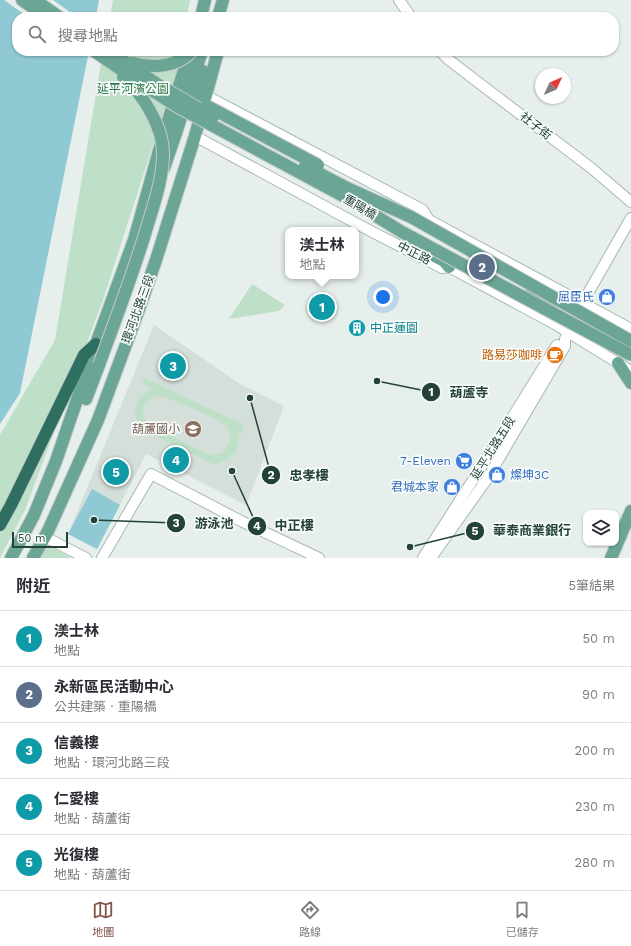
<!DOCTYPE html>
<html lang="zh-TW">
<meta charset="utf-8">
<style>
:root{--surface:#fff;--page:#f7f7f7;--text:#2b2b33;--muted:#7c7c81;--line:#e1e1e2;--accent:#855347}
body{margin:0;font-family:"Work Sans","Noto Sans TC",sans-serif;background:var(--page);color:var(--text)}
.controls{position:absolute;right:12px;bottom:12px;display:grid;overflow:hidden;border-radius:8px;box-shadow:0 1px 3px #0004}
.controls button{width:36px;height:36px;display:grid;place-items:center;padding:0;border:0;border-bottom:1px solid var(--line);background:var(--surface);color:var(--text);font:20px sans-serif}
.compass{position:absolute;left:535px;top:68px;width:36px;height:36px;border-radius:50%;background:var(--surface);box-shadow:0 1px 3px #0004;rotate:46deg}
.scale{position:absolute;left:12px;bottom:10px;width:56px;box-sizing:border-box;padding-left:4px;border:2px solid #24423a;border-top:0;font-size:11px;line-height:14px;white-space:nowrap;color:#24423a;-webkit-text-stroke:3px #f7fbf9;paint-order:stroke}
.you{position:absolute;left:383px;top:297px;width:14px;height:14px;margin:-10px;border:3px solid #fff;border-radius:50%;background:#1a73e8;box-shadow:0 0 0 6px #1a73e833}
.badge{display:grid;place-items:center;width:26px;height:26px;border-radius:50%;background:var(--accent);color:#fff;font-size:13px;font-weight:700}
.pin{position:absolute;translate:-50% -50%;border:2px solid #fff;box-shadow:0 1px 4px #0006}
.popup{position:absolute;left:285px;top:227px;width:74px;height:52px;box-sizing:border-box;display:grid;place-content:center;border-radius:8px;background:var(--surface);filter:drop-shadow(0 1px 3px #0005);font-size:13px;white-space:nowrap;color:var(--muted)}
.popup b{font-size:15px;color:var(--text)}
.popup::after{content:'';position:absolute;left:50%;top:100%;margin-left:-8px;border:8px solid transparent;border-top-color:var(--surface)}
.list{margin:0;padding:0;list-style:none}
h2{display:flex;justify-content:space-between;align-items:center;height:52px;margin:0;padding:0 16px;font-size:17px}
h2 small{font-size:13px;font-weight:400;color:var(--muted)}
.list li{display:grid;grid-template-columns:26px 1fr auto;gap:12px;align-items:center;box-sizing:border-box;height:56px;padding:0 16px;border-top:1px solid var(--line)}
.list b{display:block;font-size:15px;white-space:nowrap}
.list p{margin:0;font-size:13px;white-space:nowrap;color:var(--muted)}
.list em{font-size:13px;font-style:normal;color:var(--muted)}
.icon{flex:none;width:22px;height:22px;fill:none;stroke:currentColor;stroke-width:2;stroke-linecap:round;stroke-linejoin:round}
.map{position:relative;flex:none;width:631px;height:558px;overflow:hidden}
.search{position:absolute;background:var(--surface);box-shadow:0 1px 3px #0004;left:12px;right:12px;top:12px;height:44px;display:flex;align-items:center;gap:10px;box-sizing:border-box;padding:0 14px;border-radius:16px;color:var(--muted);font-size:15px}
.sheet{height:332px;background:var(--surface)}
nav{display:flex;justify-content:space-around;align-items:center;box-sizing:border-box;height:56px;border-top:1px solid var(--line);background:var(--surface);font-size:11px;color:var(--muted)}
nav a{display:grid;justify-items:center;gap:2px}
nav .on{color:var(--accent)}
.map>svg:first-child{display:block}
.built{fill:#d4dfda}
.green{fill:#bfe0c8;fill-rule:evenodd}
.water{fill:#8ec9d4}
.pier{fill:#e6efeb}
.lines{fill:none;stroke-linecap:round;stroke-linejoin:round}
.minor-casing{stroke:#a8b8b2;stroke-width:12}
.major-casing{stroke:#c2cac8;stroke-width:14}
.highway-casing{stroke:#c2cac8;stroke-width:14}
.minor{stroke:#fff;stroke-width:10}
.major{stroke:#6aa596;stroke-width:12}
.highway{stroke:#2f6f62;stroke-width:12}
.major-bridge-casing{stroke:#c2cac8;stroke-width:14;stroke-linecap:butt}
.major-bridge{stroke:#6aa596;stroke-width:12}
.labels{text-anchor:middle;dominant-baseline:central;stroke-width:3.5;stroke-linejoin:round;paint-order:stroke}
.park-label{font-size:12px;fill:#2d7a4b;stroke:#f7fbf9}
.street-label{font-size:12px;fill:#24423a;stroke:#f7fbf9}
.shop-label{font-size:12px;fill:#366cbe;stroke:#f7fbf9;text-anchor:end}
.culture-label{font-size:12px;fill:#0d838f;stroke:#f7fbf9;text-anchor:start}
.food-label{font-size:12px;fill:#c56008;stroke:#f7fbf9;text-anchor:end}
.education-label{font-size:12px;fill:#785e54;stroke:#f7fbf9;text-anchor:end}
.leader{fill:none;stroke:#24423a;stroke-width:1.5}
.callout-dot{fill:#24423a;stroke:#f7fbf9;stroke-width:1.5}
.mark-label{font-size:12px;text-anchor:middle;font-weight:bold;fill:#fff}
.callout-label{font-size:13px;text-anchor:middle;font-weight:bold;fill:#24423a;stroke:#f7fbf9;stroke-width:3.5;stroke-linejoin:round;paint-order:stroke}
</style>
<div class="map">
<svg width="631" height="558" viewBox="0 0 631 558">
<rect width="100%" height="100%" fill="#e6efeb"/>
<!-- built -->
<polygon class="built" points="154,325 240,384 284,406 246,505 146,454 97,549 68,534"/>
<!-- green -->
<g class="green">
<polygon points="113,0 190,0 187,17 110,17"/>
<polygon points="103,51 180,51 176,73 104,297 26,508 0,558 0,435 55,340"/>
<polygon points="252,284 285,305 279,311 229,319"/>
<path d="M 145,378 L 244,425 L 241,433 L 237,431 C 244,448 229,463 213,464 L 142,429 C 130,414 135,396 152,389 L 142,383 ZM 159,396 C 169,397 217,419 225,425 C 235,434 229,452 217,455 C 214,456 211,455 207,454 L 149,425 C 138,412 143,399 159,396 Z"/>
<polygon points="47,545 71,558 39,558"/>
</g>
<!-- water -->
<g class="water">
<polygon points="0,0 99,0 96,17 17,17 17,51 89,51 20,393 0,424"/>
<polygon points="92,489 120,505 97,549 68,534"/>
</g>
<!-- pier -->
<polygon class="pier" points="4,0 53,0 77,17 28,17"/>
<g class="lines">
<defs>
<g id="minor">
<polyline points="399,0 411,17"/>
<polyline points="440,51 449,60 479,83 590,167 631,202"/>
<polyline points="205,95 423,210 429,220 631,329"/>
<polyline points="195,136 361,226 442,268 449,267 553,323 631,371"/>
<polyline points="45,537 86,558"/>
<polyline points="102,558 151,474 243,522 319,558"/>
<polyline points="423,558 494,447 557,345"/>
<polyline points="431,558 487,479 565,346 565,339 583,302 631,218"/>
</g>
<g id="major">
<polyline points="22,0 41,13"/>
<polyline points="35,0 59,17"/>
<polyline points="201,17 205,0"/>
<polyline points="218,17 223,0"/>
<polyline points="192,115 192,112 203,71"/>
<polyline points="164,168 177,130 202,51"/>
<polyline points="417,247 444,261 449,267"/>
<polyline points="532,293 539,299 551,306"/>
<polyline points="618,363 631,383"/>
<polyline points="86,399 99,365"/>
<polyline points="11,558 34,515 56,461 96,344 134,240 162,140 190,51"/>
<polyline points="33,558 48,531 98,420 138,312 156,260 195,136 218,51"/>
<polyline points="611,558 631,511"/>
</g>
<polyline id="highway" points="0,525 11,505 84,355 96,344"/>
</defs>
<!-- minor casing -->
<use href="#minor" class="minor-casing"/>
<!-- major casing -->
<use href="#major" class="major-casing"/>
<!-- highway casing -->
<use href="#highway" class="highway-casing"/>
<!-- minor -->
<use href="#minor" class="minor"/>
<!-- major -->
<use href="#major" class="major"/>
<!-- highway -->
<use href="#highway" class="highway"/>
<defs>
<g id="major-bridge">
<polyline points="94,51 145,86 178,107 345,197 402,232 631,355"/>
<polyline points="109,51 157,84 213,117"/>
<path d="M 132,63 C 152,68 177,68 192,51"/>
<polyline points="207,106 318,165"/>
<polyline points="305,166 347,188 411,217 631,341"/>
<path d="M 99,365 C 116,318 134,272 148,224 C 155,201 163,178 163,153 C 163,127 143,94 123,77"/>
</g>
</defs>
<!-- major-bridge casing -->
<use href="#major-bridge" class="major-bridge-casing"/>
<!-- major-bridge -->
<use href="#major-bridge" class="major-bridge"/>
</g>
<!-- icons -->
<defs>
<symbol id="shop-disc" viewBox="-11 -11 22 22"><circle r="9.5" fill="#3f7fe0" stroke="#f7fbf9"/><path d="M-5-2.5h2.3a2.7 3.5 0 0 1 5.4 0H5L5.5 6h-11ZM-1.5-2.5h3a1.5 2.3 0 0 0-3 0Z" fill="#fff"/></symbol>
<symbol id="building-disc" viewBox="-11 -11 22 22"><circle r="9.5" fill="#0f9aa8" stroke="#f7fbf9"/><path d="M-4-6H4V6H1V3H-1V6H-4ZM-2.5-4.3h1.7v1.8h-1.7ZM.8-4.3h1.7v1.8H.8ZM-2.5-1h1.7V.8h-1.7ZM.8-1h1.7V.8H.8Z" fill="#fff"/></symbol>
<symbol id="cafe-disc" viewBox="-11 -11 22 22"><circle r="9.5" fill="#e8710a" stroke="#f7fbf9"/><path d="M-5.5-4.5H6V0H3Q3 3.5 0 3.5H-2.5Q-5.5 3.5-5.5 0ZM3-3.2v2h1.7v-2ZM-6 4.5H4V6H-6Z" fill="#fff"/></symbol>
<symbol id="school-disc" viewBox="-11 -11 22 22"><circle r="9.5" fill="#8d6e63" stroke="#f7fbf9"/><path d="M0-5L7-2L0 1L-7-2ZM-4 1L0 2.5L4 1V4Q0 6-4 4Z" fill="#fff"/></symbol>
<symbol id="supermarket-disc" viewBox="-11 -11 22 22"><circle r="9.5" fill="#3f7fe0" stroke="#f7fbf9"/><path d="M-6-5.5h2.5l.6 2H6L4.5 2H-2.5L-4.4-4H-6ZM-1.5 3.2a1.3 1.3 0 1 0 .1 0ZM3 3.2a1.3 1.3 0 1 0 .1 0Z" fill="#fff"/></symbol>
</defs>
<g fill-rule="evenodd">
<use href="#shop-disc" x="597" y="287" width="20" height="20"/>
<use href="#building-disc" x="347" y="318" width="20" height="20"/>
<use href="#cafe-disc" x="545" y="345" width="20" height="20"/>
<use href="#school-disc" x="183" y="419" width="20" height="20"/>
<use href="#supermarket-disc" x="454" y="451" width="20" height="20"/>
<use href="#shop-disc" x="487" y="465" width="20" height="20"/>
<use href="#shop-disc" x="442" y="477" width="20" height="20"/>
</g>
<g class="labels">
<!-- park labels -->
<g class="park-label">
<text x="133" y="89">延平河濱公園</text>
</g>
<!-- street labels -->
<g class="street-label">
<text transform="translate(536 126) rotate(38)">社子街</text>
<text transform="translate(360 207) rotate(31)">重陽橋</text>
<text transform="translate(414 253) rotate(27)">中正路</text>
<text transform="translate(138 309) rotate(-70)">環河北路三段</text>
<text transform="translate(493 448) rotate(-58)">延平北路五段</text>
</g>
<!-- shop labels -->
<g class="shop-label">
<text x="594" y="297">屈臣氏</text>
<text x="451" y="461">7-Eleven</text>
<text x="510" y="475" text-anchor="start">燦坤3C</text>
<text x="439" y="487">君城本家</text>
</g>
<!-- culture labels -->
<g class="culture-label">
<text x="370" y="328">中正蓮園</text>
</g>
<!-- food labels -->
<g class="food-label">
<text x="542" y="355">路易莎咖啡</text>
</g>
<!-- education labels -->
<g class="education-label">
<text x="180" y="429">葫蘆國小</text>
</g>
</g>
<!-- callouts -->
<path class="leader" d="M377 381L431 392M250 398L271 475M94 520L176 523M232 471L257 526M410 547L475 531"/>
<g class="callout-dot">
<circle cx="377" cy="381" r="4"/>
<circle cx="250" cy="398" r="4"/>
<circle cx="94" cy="520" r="4"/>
<circle cx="232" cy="471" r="4"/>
<circle cx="410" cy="547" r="4"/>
<circle cx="431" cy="392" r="10"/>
<circle cx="271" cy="475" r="10"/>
<circle cx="176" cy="523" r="10"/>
<circle cx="257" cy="526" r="10"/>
<circle cx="475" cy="531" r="10"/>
</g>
<g class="mark-label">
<text x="431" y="396">1</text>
<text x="271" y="479">2</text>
<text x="176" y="527">3</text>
<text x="257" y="530">4</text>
<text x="475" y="535">5</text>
</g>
<g class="callout-label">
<text x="469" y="397">葫蘆寺</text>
<text x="309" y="480">忠孝樓</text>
<text x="214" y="528">游泳池</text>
<text x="294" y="530">中正樓</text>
<text x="532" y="535">華泰商業銀行</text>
</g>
</svg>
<div class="controls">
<button><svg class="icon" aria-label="layers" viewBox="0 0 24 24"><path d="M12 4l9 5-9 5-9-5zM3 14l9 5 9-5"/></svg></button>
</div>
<svg class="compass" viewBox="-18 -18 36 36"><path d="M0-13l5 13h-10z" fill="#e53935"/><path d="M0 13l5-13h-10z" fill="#7c7c81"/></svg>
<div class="scale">50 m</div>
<div class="you"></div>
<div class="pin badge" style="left:322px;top:307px;background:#0f9aa8">1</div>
<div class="popup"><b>渼士林</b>地點</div>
<div class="pin badge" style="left:482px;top:267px;background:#5c6f8a">2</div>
<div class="pin badge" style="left:173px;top:366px;background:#0f9aa8">3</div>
<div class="pin badge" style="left:176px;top:460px;background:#0f9aa8">4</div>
<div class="pin badge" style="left:116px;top:472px;background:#0f9aa8">5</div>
<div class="search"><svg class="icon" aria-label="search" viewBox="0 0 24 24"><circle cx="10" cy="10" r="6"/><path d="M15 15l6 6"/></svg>搜尋地點</div>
</div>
<section class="sheet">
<h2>附近<small>5筆結果</small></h2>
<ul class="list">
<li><span class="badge" style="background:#0f9aa8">1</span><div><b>渼士林</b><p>地點</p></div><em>50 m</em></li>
<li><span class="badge" style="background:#5c6f8a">2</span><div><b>永新區民活動中心</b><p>公共建築 · 重陽橋</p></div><em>90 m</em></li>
<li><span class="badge" style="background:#0f9aa8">3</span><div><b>信義樓</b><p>地點 · 環河北路三段</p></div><em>200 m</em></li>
<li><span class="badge" style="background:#0f9aa8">4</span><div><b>仁愛樓</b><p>地點 · 葫蘆街</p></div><em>230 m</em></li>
<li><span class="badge" style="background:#0f9aa8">5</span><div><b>光復樓</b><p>地點 · 葫蘆街</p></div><em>280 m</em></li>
</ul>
</section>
<nav>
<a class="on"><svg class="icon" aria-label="map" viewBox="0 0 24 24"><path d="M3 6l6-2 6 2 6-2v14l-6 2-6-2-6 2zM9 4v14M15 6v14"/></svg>地圖</a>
<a><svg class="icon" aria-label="directions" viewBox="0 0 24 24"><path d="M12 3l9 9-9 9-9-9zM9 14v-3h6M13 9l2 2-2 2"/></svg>路線</a>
<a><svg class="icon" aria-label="saved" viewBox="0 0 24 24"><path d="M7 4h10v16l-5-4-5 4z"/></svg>已儲存</a>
</nav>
